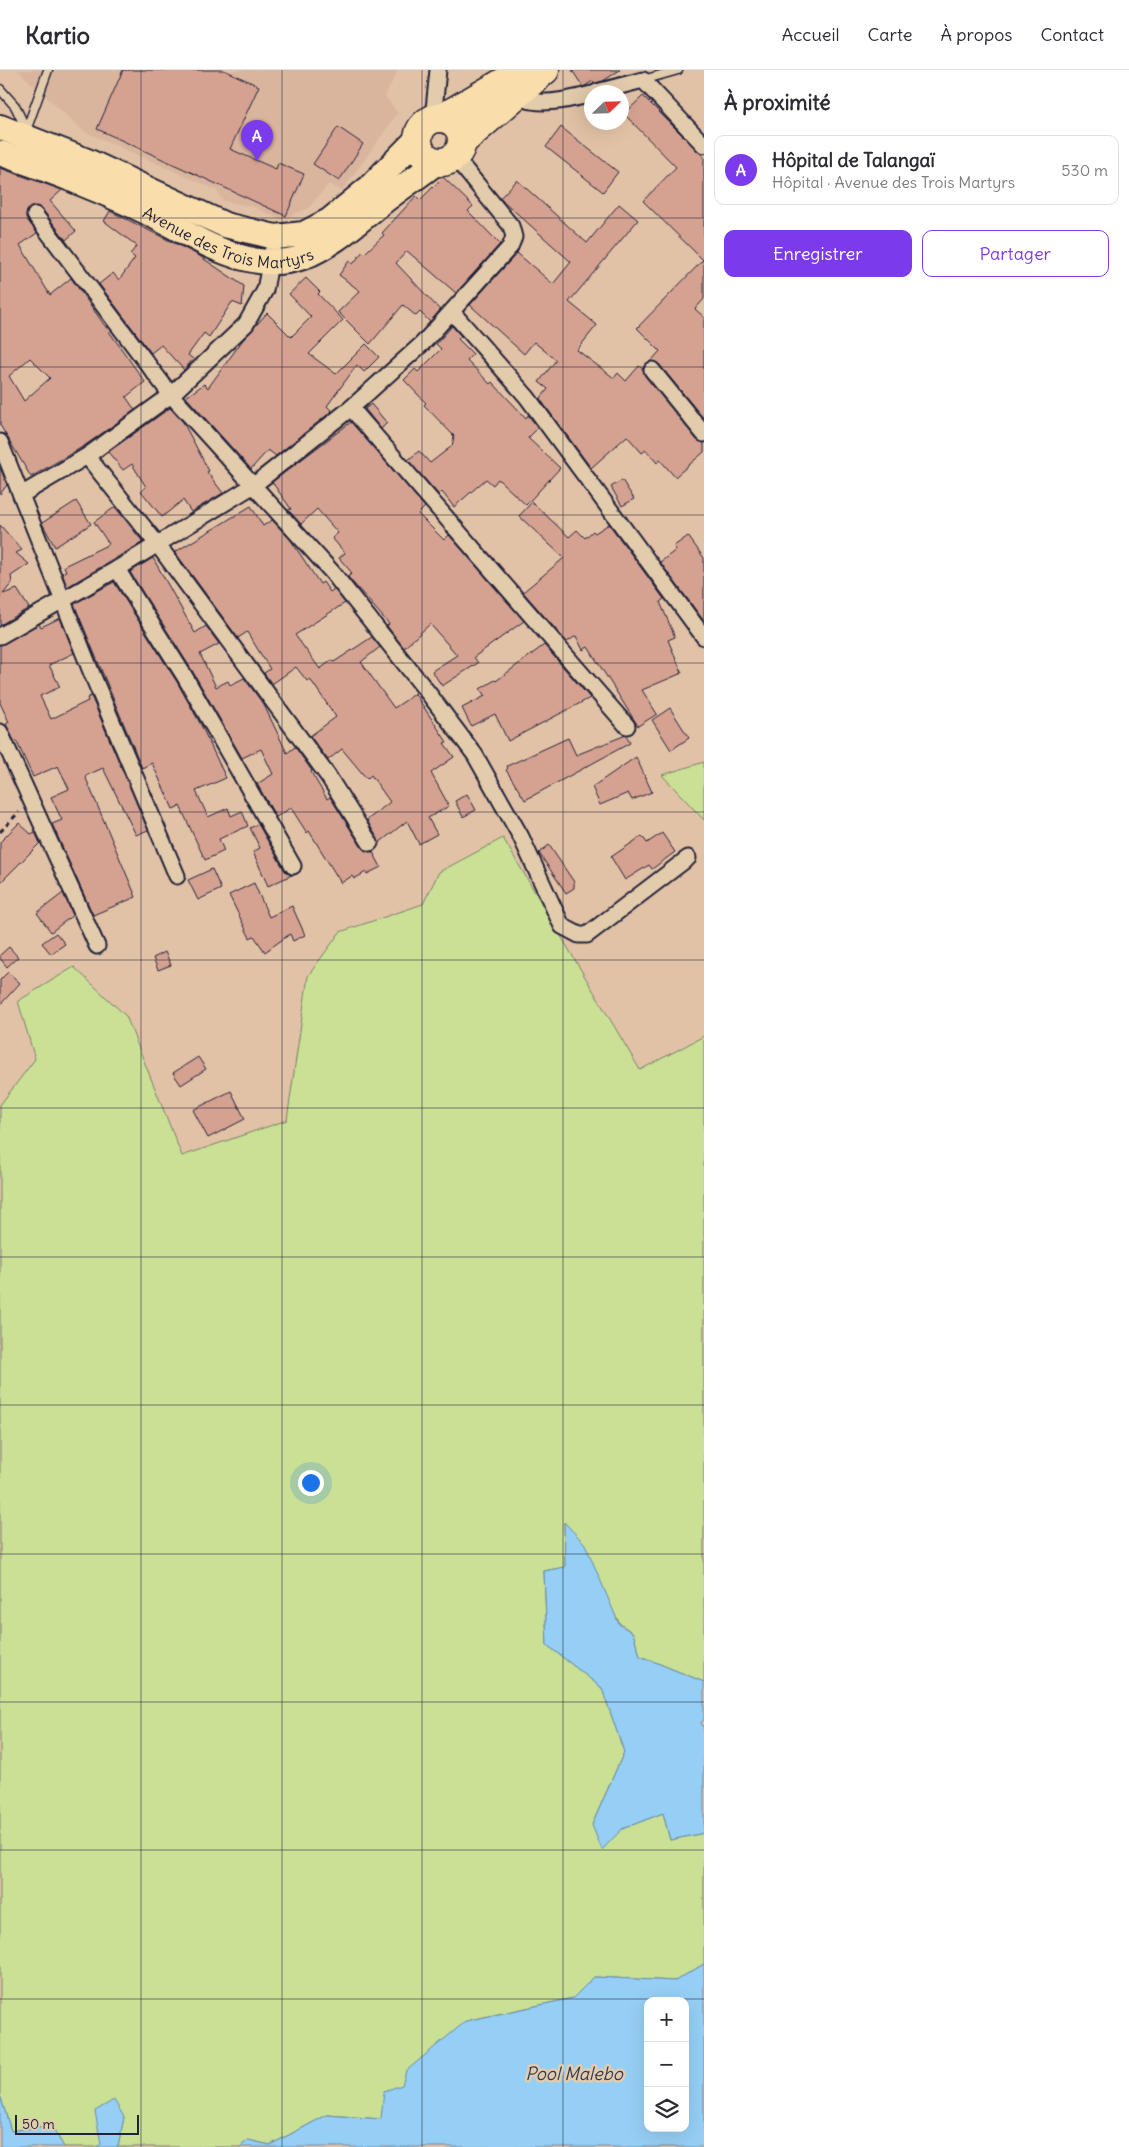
<!DOCTYPE html>
<html lang="fr">
<meta charset="utf-8">
<style>
:root{--surface:#fff;--page:#f7f7f7;--text:#2b2b33;--muted:#7c7c81;--line:#e1e1e2;--accent:#7c3aed}
body{margin:0;font-family:Delius,sans-serif;background:var(--page);color:var(--text)}
.controls{position:absolute;right:15px;bottom:15px;display:grid;overflow:hidden;border-radius:10px;box-shadow:0 5px 20px #0002}
.controls button{width:45px;height:45px;display:grid;place-items:center;padding:0;border:0;border-bottom:1px solid var(--line);background:var(--surface);color:var(--text);font:25px sans-serif}
.compass{position:absolute;left:584px;top:15px;width:45px;height:45px;border-radius:50%;background:var(--surface);box-shadow:0 5px 20px #0002;rotate:67deg}
.scale{position:absolute;left:15px;bottom:12px;width:124px;box-sizing:border-box;padding-left:5px;border:2px solid #22223b;border-top:0;font-size:14px;line-height:18px;white-space:nowrap;color:#22223b;-webkit-text-stroke:4px #e3ccac;paint-order:stroke}
.you{position:absolute;left:310px;top:1412px;width:18px;height:18px;margin:-12px;border:4px solid #fff;border-radius:50%;background:#1a73e8;box-shadow:0 0 0 8px #1a73e833}
.badge{display:grid;place-items:center;width:32px;height:32px;border-radius:50%;background:var(--accent);color:#fff;font-size:16px;font-weight:700}
.pin{position:absolute;translate:-50% -41px;filter:drop-shadow(0 1px 2px #0008)}
.pin::after{content:'';position:absolute;top:26px;width:18px;height:15px;background:inherit;clip-path:polygon(0 0,100% 0,50% 100%)}
.list{margin:0;padding:0;list-style:none}
h2{display:flex;justify-content:space-between;align-items:center;height:65px;margin:0;padding:0 20px;font-size:21px}
h2 small{font-size:16px;font-weight:400;color:var(--muted)}
.list li{display:grid;grid-template-columns:32px 1fr auto;gap:15px;align-items:center;box-sizing:border-box;height:70px;margin:0 10px 10px;padding:0 10px;border:1px solid var(--line);border-radius:10px}
.list b{display:block;font-size:19px;white-space:nowrap}
.list p{margin:0;font-size:16px;white-space:nowrap;color:var(--muted)}
.list em{font-size:16px;font-style:normal;color:var(--muted)}
.actions{display:flex;gap:10px;padding:15px 20px}
.actions a{flex:1;padding:11px 0;border:1px solid var(--accent);border-radius:10px;text-align:center;font-size:18px;color:var(--accent)}
.actions .main{background:var(--accent);color:#fff}
.icon{flex:none;width:28px;height:28px;fill:none;stroke:currentColor;stroke-width:2;stroke-linecap:round;stroke-linejoin:round}
.map{position:relative;flex:none;width:704px;height:2077px;overflow:hidden}
header{display:flex;align-items:center;gap:30px;box-sizing:border-box;height:70px;padding:0 25px;background:var(--surface);border-bottom:1px solid var(--line)}
header strong{font-size:24px}
nav{display:flex;gap:28px;margin-inline-start:auto;font-size:18px}
main{display:flex}
aside{flex:1;background:var(--surface)}
.map>svg:first-child{display:block}
.built{fill:#dab59e}
.green{fill:#c9e095;stroke:#768168}
.water{fill:#96cff5;stroke:#688aab;fill-rule:evenodd}
.building{fill:#d5a191;stroke:#22223b;fill-rule:evenodd}
.lines{fill:none;stroke-linecap:round;stroke-linejoin:round}
.lane-casing{stroke:#22223b;stroke-width:11}
.street-casing{stroke:#22223b;stroke-width:19}
.primary-casing{stroke:#22223b;stroke-width:28}
.highway-casing{stroke:#22223b;stroke-width:31}
.path{stroke:#22223b;stroke-width:3;stroke-dasharray:5 4;stroke-linecap:butt}
.lane{stroke:#e3ccac;stroke-width:8}
.street{stroke:#e3ccac;stroke-width:15}
.primary{stroke:#f9deab;stroke-width:24}
.highway{stroke:#f9deab;stroke-width:28}
.grid{fill:none;stroke:#22223b;stroke-width:1;stroke-opacity:0.55}
.labels{text-anchor:middle;dominant-baseline:central;stroke-width:5;stroke-linejoin:round;paint-order:stroke}
.street-label{font-size:16px;fill:#22223b;stroke:#e3ccac}
.water-label{font-size:18px;font-style:italic;fill:#333c57;stroke:#e3ccac}
</style>
<header>
<strong>Kartio</strong>
<nav><a>Accueil</a><a>Carte</a><a>À propos</a><a>Contact</a></nav>
</header>
<main>
<div class="map">
<svg width="704" height="2077" viewBox="0 0 704 2077">
<rect width="100%" height="100%" fill="#e2c2a6"/>
<filter id="ink" filterUnits="userSpaceOnUse"><feTurbulence type="fractalNoise" baseFrequency=".02" numOctaves="2"/><feDisplacementMap in="SourceGraphic" scale="10" xChannelSelector="R" yChannelSelector="G"/><feConvolveMatrix kernelMatrix="1 2 1 2 8 2 1 2 1" color-interpolation-filters="sRGB"/></filter>
<g filter="url(#ink)">
<!-- built -->
<polygon class="built" points="17,0 398,0 385,26 398,43 342,121 329,114 309,138 281,150 254,137 223,131 216,120 83,61"/>
<!-- green -->
<g class="green">
<polygon points="704,692 704,750 662,705"/>
<polygon points="503,768 640,1000 704,966 704,1612 640,1586 633,1563 620,1554 564,1453 565,1497 544,1501 547,1575 602,1618 624,1682 592,1755 622,1759 663,1743 670,1770 704,1763 704,1894 675,1911 594,1907 573,1928 466,1951 402,2015 381,2049 327,2045 270,2075 248,2070 240,2077 118,2077 124,2047 101,2075 96,2077 64,2077 51,2055 11,2061 0,2025 0,1035 35,989 18,931 74,897 126,946 182,1086 287,1050 308,906 340,862 423,834 439,802"/>
</g>
<!-- water -->
<g class="water">
<polygon points="564,1452 585,1474 619,1554 633,1563 640,1586 704,1612 704,1649 701,1653 704,1659 704,1763 670,1770 663,1743 622,1759 602,1780 592,1755 624,1682 602,1618 547,1575 544,1501 565,1497"/>
<path d="M 704,1894 L 704,2077 L 240,2077 L 248,2070 L 270,2075 L 327,2045 L 381,2049 L 384,2021 L 402,2015 L 406,2001 L 466,1951 L 573,1928 L 594,1907 L 675,1911 ZM 648,1931 L 685,1931 L 685,2058 L 648,2058 Z"/>
<polygon points="0,2025 11,2061 51,2055 64,2077 0,2077"/>
<polygon points="114,2030 124,2047 118,2077 96,2077 101,2074 95,2041"/>
</g>
<!-- building -->
<g class="building">
<polygon points="123,0 224,0 259,16 230,79 276,99 278,93 304,104 286,146 97,59"/>
<polygon points="572,0 620,0 603,11 595,13 593,11 583,17"/>
<polygon points="643,26 704,87 704,229 695,239 704,247 704,349 659,294 651,291 660,281 637,258 703,190 643,131 676,97 624,44"/>
<polygon points="338,57 363,74 339,111 313,94"/>
<polygon points="561,57 618,102 603,122 546,77"/>
<path d="M 0,98 L 62,120 L 50,131 L 76,161 L 66,170 L 42,139 L 33,136 L 27,141 L 26,147 L 37,163 L 20,175 L 50,225 L 71,208 L 145,312 L 126,327 L 135,340 L 84,376 L 31,407 L 0,355 ZM 30,288 L 50,308 L 24,331 L 9,306 Z"/>
<polygon points="443,107 473,136 468,141 500,174 456,223 407,181 396,193 440,240 430,252 420,242 416,246 403,235 370,274 338,242 360,221 339,205 349,191 353,194 363,181 365,183 384,165 382,163 416,126 420,130"/>
<polygon points="517,110 587,173 619,134 638,150 569,232 597,255 577,280 614,308 618,303 626,311 639,296 643,299 645,306 697,370 704,373 704,382 675,407 660,390 657,393 646,380 642,383 627,366 591,398 540,329 548,319 539,312 556,290 534,272 524,284 470,235 517,183 553,214 571,192 500,128"/>
<polygon points="110,141 198,185 244,216 242,236 232,232 209,267 204,263 188,285 193,289 184,300 161,275 151,283 99,214 113,203 119,210 135,188 130,184 137,176 104,151"/>
<polygon points="306,208 320,222 318,224 343,250 309,284 336,304 366,274 379,287 364,302 357,295 327,336 332,341 276,386 268,380 251,399 186,327 204,314 208,318 242,271 267,243 291,267 311,247 289,224"/>
<polygon points="452,256 461,266 458,269 473,284 467,290 490,314 492,312 526,348 528,345 538,358 528,368 560,398 526,435 498,409 493,415 486,409 454,437 442,422 439,425 408,390 419,381 430,393 452,376 454,366 424,335 426,333 404,310 415,299 418,302 441,279 436,274"/>
<polygon points="371,334 387,353 381,359 365,339"/>
<polygon points="170,338 183,352 209,401 207,402 223,423 191,442 183,430 162,447 141,421 146,417 132,394 123,400 108,382"/>
<polygon points="351,352 425,437 418,444 444,470 449,465 524,551 474,587 478,593 442,616 432,601 457,585 430,554 404,578 387,556 389,554 348,507 352,503 339,488 345,483 332,468 338,463 317,439 301,454 288,440 291,439 272,412"/>
<polygon points="0,397 7,415 0,424"/>
<polygon points="622,410 634,429 622,436 611,417"/>
<polygon points="76,431 91,454 55,477 42,453"/>
<polygon points="532,432 569,467 577,460 585,468 593,461 595,463 609,454 664,529 660,532 675,567 668,570 682,603 642,620 657,644 638,656 588,577 583,580 576,566 567,572 523,522 564,488 519,446"/>
<polygon points="251,436 263,456 272,450 290,469 320,514 323,512 330,522 334,519 345,533 295,565 320,599 332,590 334,592 372,567 380,577 361,592 394,638 415,624 447,672 444,673 454,687 431,703 449,736 428,748 437,764 419,774 407,751 379,773 367,750 390,732 371,705 367,709 342,679 328,690 310,666 336,647 310,609 307,611 296,597 272,614 264,603 270,599 247,562 238,568 175,482"/>
<polygon points="115,437 143,472 67,517 62,503 66,501 64,496 109,474 94,452"/>
<polygon points="0,455 22,480 16,483 29,494 11,506 12,513 3,524 17,519 29,538 0,555"/>
<polygon points="688,466 704,488 704,551 660,492 676,480 674,476"/>
<polygon points="153,488 195,563 206,556 219,574 200,584 216,617 228,611 230,615 244,608 264,635 287,683 295,677 312,701 311,702 327,729 330,727 362,778 366,781 373,782 381,797 367,804 366,802 354,809 352,806 341,813 309,761 307,763 291,738 276,747 257,714 273,704 261,679 242,688 193,602 130,502"/>
<polygon points="114,512 177,612 201,655 226,708 196,721 208,747 228,738 231,746 242,741 248,756 219,769 224,781 205,790 180,736 173,739 152,693 142,698 74,534"/>
<polygon points="60,548 74,583 49,595 60,617 40,626 51,649 88,631 87,628 91,626 148,760 136,765 103,698 85,706 136,827 93,845 52,754 62,750 51,727 69,719 58,696 33,707 16,670 14,671 6,654 9,652 0,633 0,575 39,554 41,557"/>
<polygon points="544,575 590,628 508,671 495,644 471,656 462,638 485,626 480,619 495,610 496,611"/>
<polygon points="670,638 689,668 671,680 652,650"/>
<polygon points="626,665 630,673 525,730 506,700 508,698 507,696 568,668 576,685"/>
<polygon points="636,687 652,722 632,730 628,723 600,735 592,717"/>
<polygon points="467,724 476,740 463,747 455,731"/>
<polygon points="19,753 31,764 35,762 40,773 0,813 0,772"/>
<polygon points="258,754 285,801 292,805 268,816 253,782 260,778 250,758"/>
<polygon points="662,763 675,782 652,799 649,795 625,810 611,787 642,766 647,773"/>
<polygon points="549,775 574,812 574,818 566,823 539,783"/>
<polygon points="212,799 221,819 198,830 188,810"/>
<polygon points="254,813 269,847 292,836 305,865 293,871 290,864 265,882 254,866 250,868 229,825"/>
<polygon points="63,823 73,845 51,862 37,843"/>
<polygon points="56,863 65,874 51,884 42,873"/>
<polygon points="9,877 18,887 7,897 0,888 0,885"/>
<polygon points="165,882 171,895 158,900 153,888"/>
<polygon points="8,902 20,913 0,935 0,910"/>
<polygon points="198,987 206,999 181,1015 173,1003"/>
<polygon points="231,1021 245,1049 208,1068 193,1040"/>
</g>
<g class="lines">
<defs>
<g id="lane">
<polyline points="643,10 678,0"/>
<polyline points="0,19 15,36 28,63"/>
<polyline points="27,58 48,0"/>
</g>
<g id="street">
<path d="M 515,22 C 528,40 573,29 592,24"/>
<polyline points="597,22 643,10 704,75"/>
<polyline points="433,49 438,0"/>
<polyline points="35,145 171,325 332,502 429,624 475,685 521,767 562,856 579,865 587,865 688,788"/>
<polyline points="453,243 527,327 704,567"/>
<polyline points="652,300 704,364"/>
<polyline points="351,338 627,656"/>
<polyline points="0,372 92,604 177,806"/>
<polyline points="87,386 158,475 328,706 370,773"/>
<polyline points="21,425 87,386 171,325 246,254 265,220 275,167"/>
<polyline points="117,499 185,607 293,796"/>
<polyline points="0,566 117,499 254,415 351,338 423,273 510,177 514,167 511,156 454,86"/>
<polyline points="0,662 97,876"/>
</g>
<g id="primary">
<polyline points="0,57 87,91 225,155 275,167 304,164 329,151 369,118 418,68"/>
<path id="s1" d="M 0,83 C 45,98 90,116 134,136 C 185,159 244,208 303,187 C 332,176 356,153 380,134 C 399,119 419,106 438,91"/>
</g>
<g id="highway">
<polyline points="442,48 507,10 519,0"/>
<circle cx="440" cy="70" r="22"/>
<polyline points="462,72 545,0"/>
</g>
</defs>
<!-- lane casing -->
<use href="#lane" class="lane-casing"/>
<!-- street casing -->
<use href="#street" class="street-casing"/>
<!-- primary casing -->
<use href="#primary" class="primary-casing"/>
<!-- highway casing -->
<use href="#highway" class="highway-casing"/>
<!-- path -->
<polyline class="path" points="0,762 19,742"/>
<!-- lane -->
<use href="#lane" class="lane"/>
<!-- street -->
<use href="#street" class="street"/>
<!-- primary -->
<use href="#primary" class="primary"/>
<!-- highway -->
<use href="#highway" class="highway"/>
</g>
</g>
<!-- grid -->
<path class="grid" d="M 141,0 L 141,2077M 282,0 L 282,2077M 422,0 L 422,2077M 563,0 L 563,2077M 0,148 L 704,148M 0,297 L 704,297M 0,445 L 704,445M 0,593 L 704,593M 0,742 L 704,742M 0,890 L 704,890M 0,1038 L 704,1038M 0,1187 L 704,1187M 0,1335 L 704,1335M 0,1484 L 704,1484M 0,1632 L 704,1632M 0,1780 L 704,1780M 0,1929 L 704,1929"/>
<g class="labels">
<!-- street labels -->
<g class="street-label">
<text stroke="none"><textPath href="#s1" startOffset="246">Avenue des Trois Martyrs</textPath></text>
</g>
<!-- water labels -->
<g class="water-label">
<text x="574" y="2003">Pool Malebo</text>
</g>
</g>
</svg>
<div class="controls">
<button>+</button>
<button>−</button>
<button><svg class="icon" aria-label="layers" viewBox="0 0 24 24"><path d="M12 4l9 5-9 5-9-5zM3 14l9 5 9-5"/></svg></button>
</div>
<svg class="compass" viewBox="-18 -18 36 36"><path d="M0-13l5 13h-10z" fill="#e53935"/><path d="M0 13l5-13h-10z" fill="#7c7c81"/></svg>
<div class="scale">50 m</div>
<div class="you"></div>
<div class="pin badge" style="left:257px;top:91px">A</div>
</div>
<aside>
<h2>À proximité<small></small></h2>
<ul class="list">
<li><span class="badge">A</span><div><b>Hôpital de Talangaï</b><p>Hôpital · Avenue des Trois Martyrs</p></div><em>530 m</em></li>
</ul>
<div class="actions"><a class="main">Enregistrer</a><a>Partager</a></div>
</aside>
</main>
